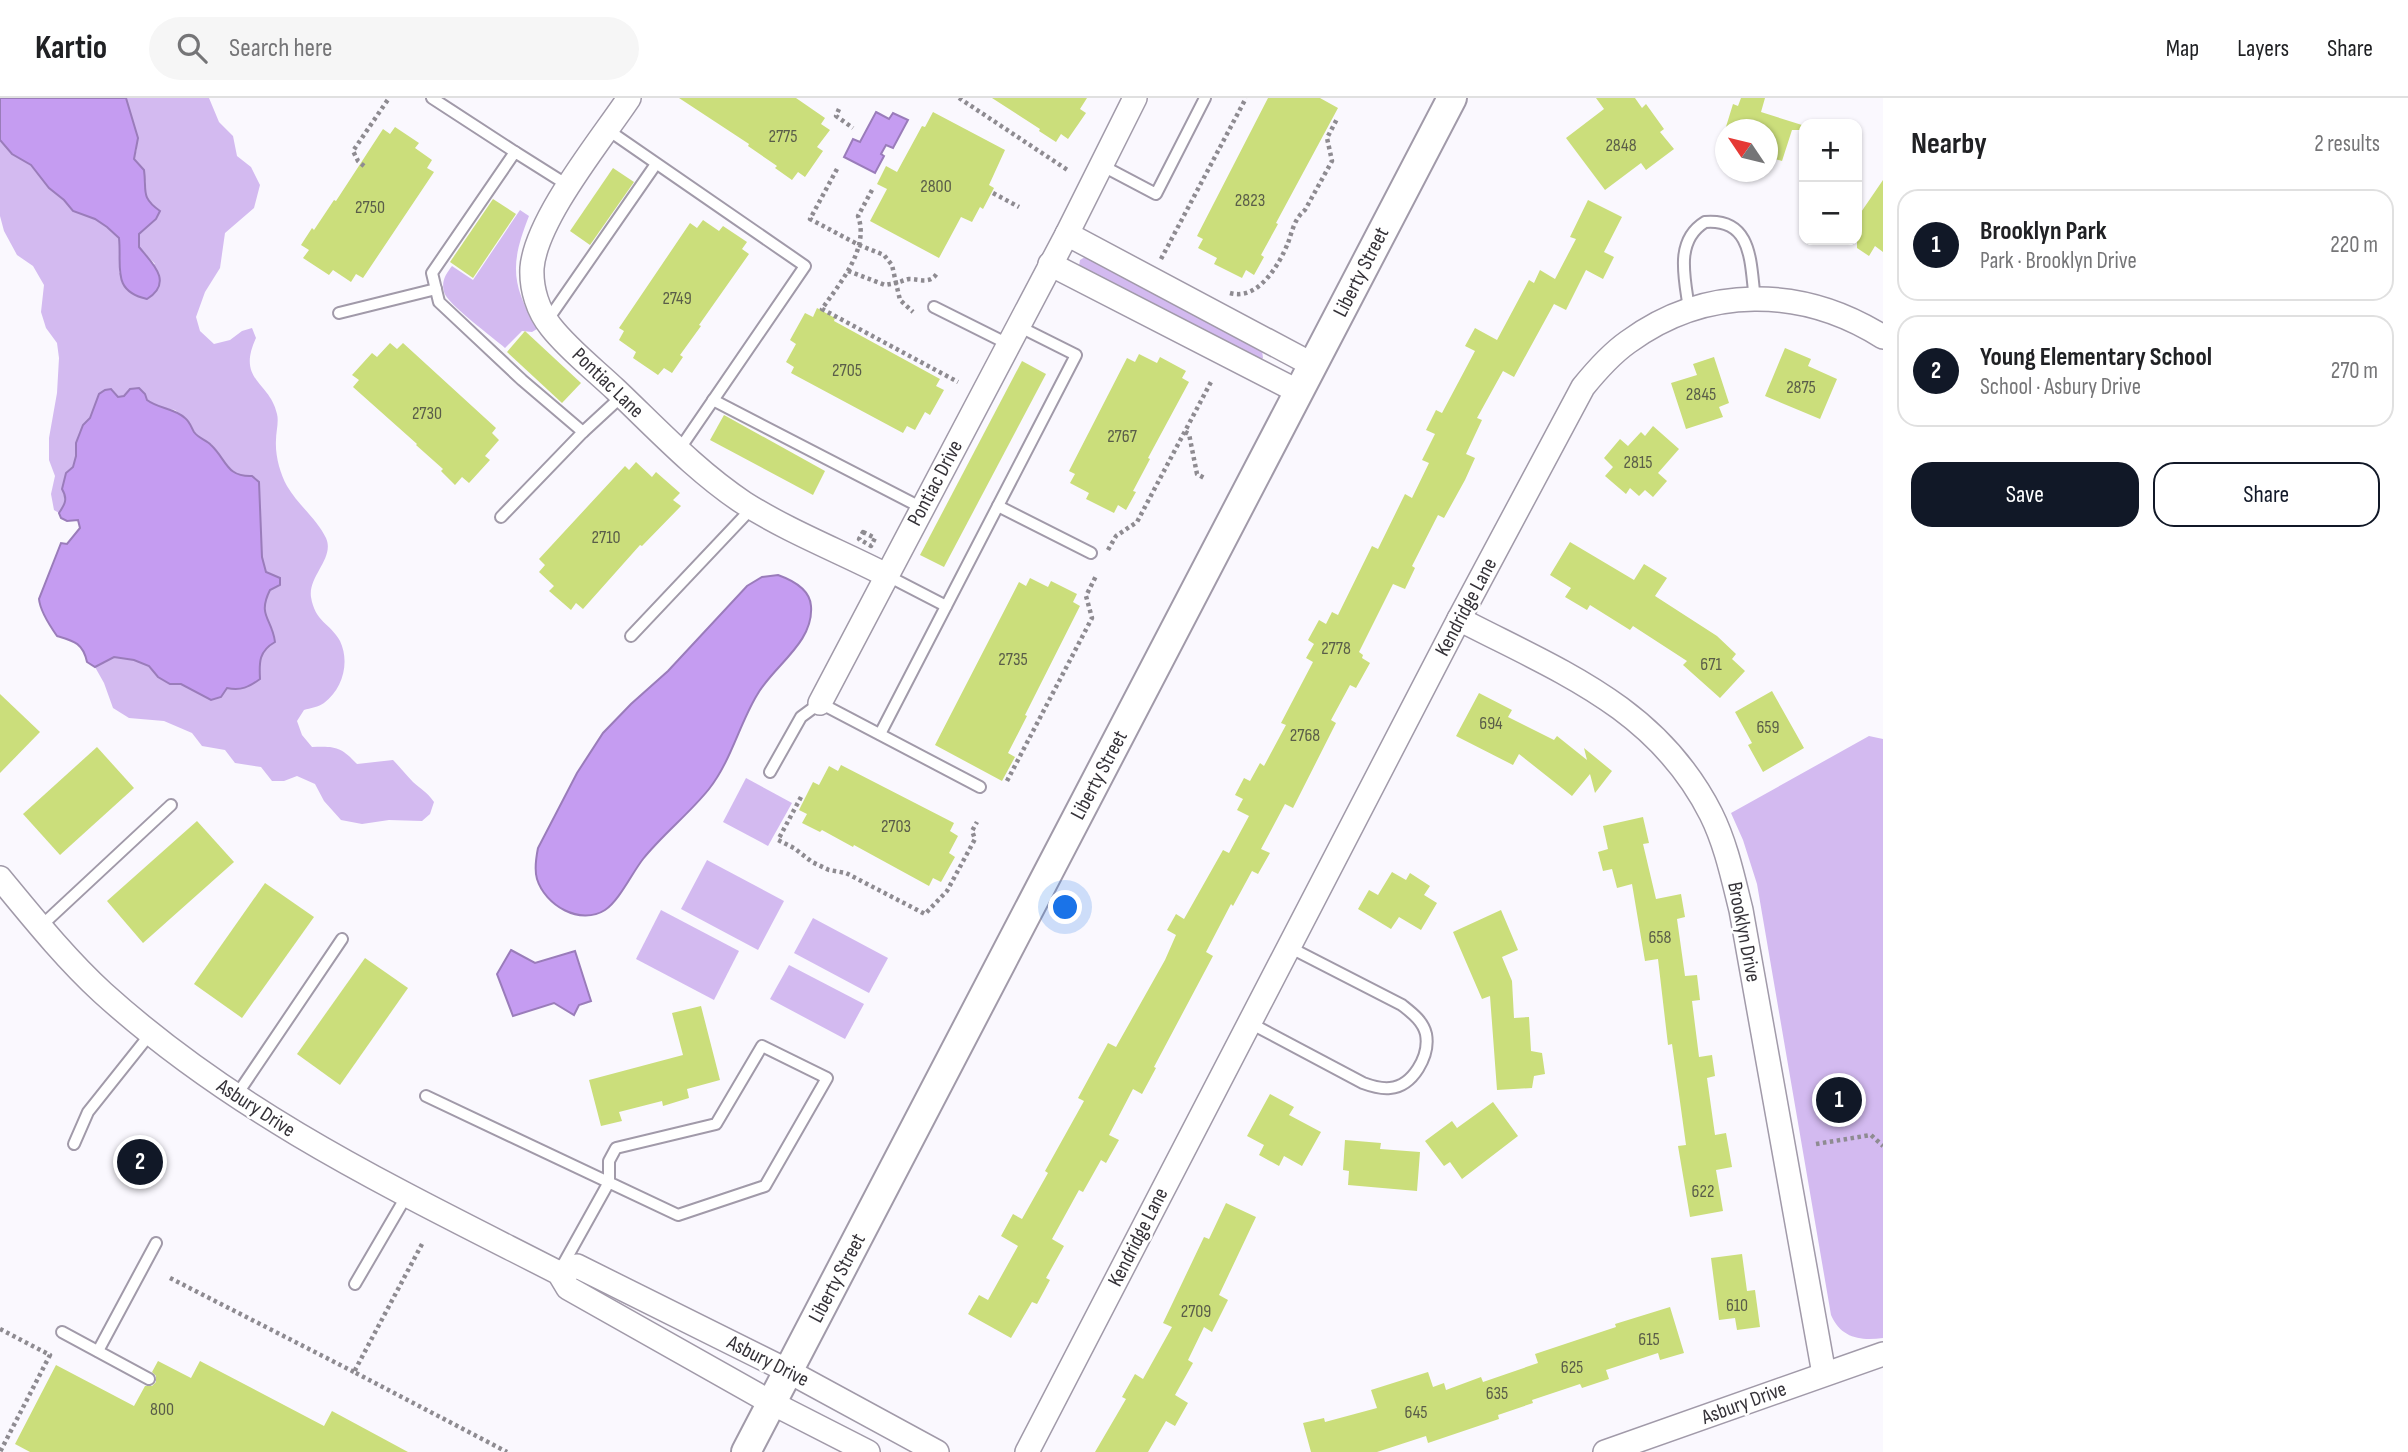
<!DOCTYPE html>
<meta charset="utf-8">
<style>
:root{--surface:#fff;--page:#f6f6f6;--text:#202124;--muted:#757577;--line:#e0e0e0;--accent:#111827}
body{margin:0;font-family:"Sofia Sans Condensed",sans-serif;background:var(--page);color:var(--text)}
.controls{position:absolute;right:21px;top:21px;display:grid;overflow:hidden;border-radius:14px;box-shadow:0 2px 5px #0004}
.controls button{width:63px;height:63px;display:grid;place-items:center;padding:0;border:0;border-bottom:2px solid var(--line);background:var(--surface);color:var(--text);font:35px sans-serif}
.compass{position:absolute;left:1715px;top:21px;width:63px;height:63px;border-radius:50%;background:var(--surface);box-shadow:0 2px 5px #0004;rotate:305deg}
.you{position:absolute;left:1066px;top:810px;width:24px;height:24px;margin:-18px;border:5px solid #fff;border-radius:50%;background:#1a73e8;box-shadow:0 0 0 10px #1a73e833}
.badge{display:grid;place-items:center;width:46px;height:46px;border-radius:50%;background:var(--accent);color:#fff;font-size:23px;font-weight:700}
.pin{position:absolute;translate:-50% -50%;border:4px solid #fff;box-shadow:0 2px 7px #0006}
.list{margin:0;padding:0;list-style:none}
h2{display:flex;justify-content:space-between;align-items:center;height:91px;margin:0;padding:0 28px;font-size:30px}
h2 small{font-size:23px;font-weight:400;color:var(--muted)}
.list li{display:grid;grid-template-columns:46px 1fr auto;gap:21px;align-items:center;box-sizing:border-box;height:112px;margin:0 14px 14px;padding:0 14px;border:2px solid var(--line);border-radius:21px}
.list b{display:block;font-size:26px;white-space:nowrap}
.list p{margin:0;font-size:23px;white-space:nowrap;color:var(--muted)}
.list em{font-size:23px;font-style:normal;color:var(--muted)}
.actions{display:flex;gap:14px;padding:21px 28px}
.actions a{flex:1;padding:16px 0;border:2px solid var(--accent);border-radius:21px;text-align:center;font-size:24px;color:var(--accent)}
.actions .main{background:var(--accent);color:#fff}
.icon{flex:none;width:38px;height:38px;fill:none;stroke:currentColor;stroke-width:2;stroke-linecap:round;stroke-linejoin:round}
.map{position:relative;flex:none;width:1883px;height:1354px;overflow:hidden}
header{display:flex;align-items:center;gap:42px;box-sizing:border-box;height:98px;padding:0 35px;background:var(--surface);border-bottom:2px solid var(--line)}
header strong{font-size:33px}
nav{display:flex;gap:38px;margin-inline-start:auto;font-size:24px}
.search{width:490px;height:63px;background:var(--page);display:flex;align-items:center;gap:18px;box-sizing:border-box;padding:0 24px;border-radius:38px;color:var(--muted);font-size:26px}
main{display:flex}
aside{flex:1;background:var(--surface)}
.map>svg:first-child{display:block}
.green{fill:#d3baf0}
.water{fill:#c59cf1;stroke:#9a7cba;stroke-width:2}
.building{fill:#cbde7b}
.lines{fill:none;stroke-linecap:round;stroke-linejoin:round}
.service-casing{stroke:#a19aa9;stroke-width:14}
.minor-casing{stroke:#a19aa9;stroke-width:26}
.tertiary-casing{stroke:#a19aa9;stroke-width:32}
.path{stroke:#8e8b91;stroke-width:4.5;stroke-dasharray:3.5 3.5;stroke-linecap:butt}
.service{stroke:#fff;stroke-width:10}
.minor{stroke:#fff;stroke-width:23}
.tertiary{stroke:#fff;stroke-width:28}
.labels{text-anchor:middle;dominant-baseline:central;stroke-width:5;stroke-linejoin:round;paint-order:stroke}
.number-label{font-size:18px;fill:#5a5d49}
.street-label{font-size:21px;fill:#353238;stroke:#fff}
</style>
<header>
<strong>Kartio</strong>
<div class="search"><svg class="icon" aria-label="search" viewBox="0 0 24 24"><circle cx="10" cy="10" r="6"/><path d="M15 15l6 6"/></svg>Search here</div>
<nav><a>Map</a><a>Layers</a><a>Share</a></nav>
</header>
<main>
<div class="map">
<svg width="1883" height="1354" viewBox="0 0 1883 1354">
<rect width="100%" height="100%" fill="#faf8fe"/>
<!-- green -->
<g class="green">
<path d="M 126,0 L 209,0 L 219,24 L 233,38 L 237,58 L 251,69 L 260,87 L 254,110 L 225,135 L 220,170 L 205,194 L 196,219 L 200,233 L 214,246 L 230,242 L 242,233 L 252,230 L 256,240 C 236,283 270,283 277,316 C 279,324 276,334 276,342 C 275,357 280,375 287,388 C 298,407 317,421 326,440 C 335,460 308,478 311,499 C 315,524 330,525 340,543 C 350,564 343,591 324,605 C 319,609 310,610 304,612 L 297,623 L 302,637 L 312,649 C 336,648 341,649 357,666 L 393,662 C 400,669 406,677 413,684 C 422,692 426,693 434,704 L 430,716 L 422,723 L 389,722 L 362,726 L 341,722 L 324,703 L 315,686 L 297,678 L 284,683 L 272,683 L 261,669 L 235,665 L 225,652 L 202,648 L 192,635 L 164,623 L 129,620 L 113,610 L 104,585 L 95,569 L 114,559 L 134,562 L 149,568 L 158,579 L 181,586 L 227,590 L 259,581 L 260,558 L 267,549 L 273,532 C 257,509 267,502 274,478 L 266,474 L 262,459 L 259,384 L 241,378 L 228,370 L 211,346 L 195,337 L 188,323 L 175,312 L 156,309 L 146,302 L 99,296 L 90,320 L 83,327 L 76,345 L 76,358 L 65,397 L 66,406 L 59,415 L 54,412 L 51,396 L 55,378 L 49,362 L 49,340 L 57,295 L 59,260 L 57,245 L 46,230 L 41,214 L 44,187 L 33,168 L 17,157 L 4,133 L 0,118 L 0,42 L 12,56 L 31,67 L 49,90 L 64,102 L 73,113 L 95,121 L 107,129 L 119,140 L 119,175 L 155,166 L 139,149 L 139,136 L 156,121 L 144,97 L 146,84 L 134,61 L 137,51 Z"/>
<path d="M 520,112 L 529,118 C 510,166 511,186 537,231 L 532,234 L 522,233 L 505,250 C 494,240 447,206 444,194 C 441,183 446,176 452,168 L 473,182 Z"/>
<polygon points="1085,159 1262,252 1263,260 1260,263 1083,171 1079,168 1080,162"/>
<path d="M 1869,638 L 1883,641 L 1883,1240 C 1860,1243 1841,1240 1831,1217 L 1757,786 L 1743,742 L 1731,715 Z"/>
<polygon points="746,680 792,705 768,748 723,724"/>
<polygon points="707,762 784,803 758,852 681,811"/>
<polygon points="661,812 739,853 714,902 636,861"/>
<polygon points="813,820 888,860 869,895 794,855"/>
<polygon points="789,867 864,906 845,941 770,901"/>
</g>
<!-- water -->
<g class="water">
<path d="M 0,0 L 126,0 L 138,40 L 134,61 L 144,72 C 147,93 140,99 160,113 L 156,121 L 139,136 L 139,149 C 152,165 174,184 147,201 C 111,193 122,169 119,140 L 107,129 L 95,121 L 73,113 L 64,102 L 49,90 L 31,67 L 12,56 L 0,42 Z"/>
<polygon points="876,14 889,21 893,15 908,22 893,50 886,47 881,56 884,58 875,75 844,59 853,41 860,44"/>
<path d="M 139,290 L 145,296 L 147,302 C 159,311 174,310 185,320 C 190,324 191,329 194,334 C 198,340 206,342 211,347 C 227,362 226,379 252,378 L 259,384 L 262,459 L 266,474 L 280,480 L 280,487 L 270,492 C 257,518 272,520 275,544 C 259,553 259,564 260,581 C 249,589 241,593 227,590 L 221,599 L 211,602 L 181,586 L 170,586 L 158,579 L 149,568 L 134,562 L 114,559 L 95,569 L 87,564 C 83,545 74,543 57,538 C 50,528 40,513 39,501 L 61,445 L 67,446 L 80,430 L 78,422 L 67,423 L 61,420 L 59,415 C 65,406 68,401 62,391 L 66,375 L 73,369 L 76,358 L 76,345 L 83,327 L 90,320 L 99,296 L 105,292 L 111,291 L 118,299 L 124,298 L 130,291 Z"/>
<path d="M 778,477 C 792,482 810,491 811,508 C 814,545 773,568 757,597 C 739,627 731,663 709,691 C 689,716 663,736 643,761 C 632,775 619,803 605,812 C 580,828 545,807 537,781 C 534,771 536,760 538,750 L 577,675 L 603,635 L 631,606 L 668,573 L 747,488 L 762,479 Z"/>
<polygon points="511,852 535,865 575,853 591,903 579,907 574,917 554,905 513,918 497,876"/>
</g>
<!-- building -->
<g class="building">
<polygon points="679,0 796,0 825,20 821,26 830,32 817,49 823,53 805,79 798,74 792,82 775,70 777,68 748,48 749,46"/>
<polygon points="992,0 1087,0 1080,11 1086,15 1068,41 1061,36 1056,44 1039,33 1040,31"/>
<polygon points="1268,0 1320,0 1338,10 1276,125 1278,126 1261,157 1264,159 1254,177 1246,172 1242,180 1214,166 1217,160 1198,150 1203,141 1197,138"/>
<polygon points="1596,0 1635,0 1642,10 1646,6 1664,31 1660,34 1674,51 1646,72 1641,65 1605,92 1566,40 1604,11"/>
<polygon points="1741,0 1765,0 1761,14 1802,27 1801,32 1792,32 1782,63 1768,59 1768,32 1725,32 1733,6 1738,8"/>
<polygon points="933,14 1005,52 989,87 994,90 983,111 980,109 972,124 961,119 939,160 870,123 887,91 877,86 886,68 897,74 922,28 925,29"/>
<polygon points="395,29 419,45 415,50 432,62 427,70 434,74 363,180 356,176 351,184 333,172 329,177 303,160 309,152 301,147 312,130 314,132 334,102 336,103 383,31 390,36"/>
<polygon points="613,70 634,84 590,147 570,133"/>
<polygon points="1883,82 1883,154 1875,148 1869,158 1857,150 1857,120"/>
<polygon points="493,101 516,116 473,180 450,164"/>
<polygon points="1588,102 1622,119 1604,154 1614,159 1603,181 1586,172 1566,212 1554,206 1514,279 1503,273 1477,320 1482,322 1466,356 1475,360 1465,382 1444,420 1438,417 1412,468 1415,470 1405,491 1393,486 1359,554 1363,557 1362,560 1370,565 1356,590 1350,587 1331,622 1336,625 1293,710 1285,706 1261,751 1270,755 1258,776 1252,773 1233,808 1231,806 1206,854 1213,858 1154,969 1156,970 1142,996 1133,991 1109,1037 1119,1042 1106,1065 1101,1062 1083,1094 1079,1092 1052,1141 1064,1148 1046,1180 1050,1182 1037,1206 1032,1204 1011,1240 968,1216 979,1197 988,1202 1018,1148 1001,1138 1013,1116 1022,1121 1048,1075 1045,1073 1084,1003 1078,1000 1108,945 1116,949 1165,862 1176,837 1167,832 1176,816 1184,821 1223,752 1229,755 1249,718 1237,712 1243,701 1235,697 1244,680 1250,683 1260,665 1264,668 1286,627 1281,625 1313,564 1306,560 1314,546 1308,542 1319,522 1326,526 1332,514 1338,517 1372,448 1378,451 1405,396 1412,400 1429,365 1422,362 1435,336 1426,332 1436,312 1442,315 1475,253 1465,248 1475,230 1497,242 1529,182 1534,185 1540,172 1555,181 1576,141 1570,139"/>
<polygon points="703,122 719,133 723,128 747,144 742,151 749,156 699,227 701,228 680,257 683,259 672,275 664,270 658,277 633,260 636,254 619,242 624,233 619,230 690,125 697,130"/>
<polygon points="817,210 835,220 834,223 940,281 936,288 944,292 930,317 925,314 915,332 907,328 903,335 791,275 794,269 786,264 796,246 790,242 805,215 813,219"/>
<polygon points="525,233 581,285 562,305 507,254"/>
<polygon points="390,245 397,251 403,245 496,330 492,335 499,342 485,358 490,362 469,385 462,379 455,387 441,373 443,371 416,347 417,346 353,289 359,282 352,277 372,255 377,259"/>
<polygon points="1785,250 1811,261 1808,268 1837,281 1820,321 1765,298"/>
<polygon points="1139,256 1157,265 1160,259 1186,273 1182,280 1189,284 1148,360 1150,361 1133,393 1136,394 1126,412 1118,407 1114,415 1086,401 1089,395 1070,385 1075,376 1069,373 1127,260 1135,264"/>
<polygon points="1714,259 1729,305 1719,309 1723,319 1686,331 1671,285 1697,277 1693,266"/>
<polygon points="1022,263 1046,276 944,469 920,457"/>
<polygon points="724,317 825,373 813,397 710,342"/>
<polygon points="1653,328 1679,351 1658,375 1667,383 1653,399 1645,392 1639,398 1630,390 1626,396 1605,378 1613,369 1604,360 1620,341 1628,348 1641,334 1645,338"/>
<polygon points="636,364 652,379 656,374 680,395 673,402 681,408 642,448 640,447 583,511 576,505 571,512 549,493 554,488 539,474 545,467 539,461 625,368 629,372"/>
<polygon points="1570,444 1634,482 1644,466 1667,480 1655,498 1717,538 1736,556 1732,561 1745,573 1720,600 1683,567 1687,563 1633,528 1630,532 1590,507 1587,512 1565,499 1571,490 1550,477"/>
<polygon points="1030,480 1048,489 1051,483 1077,496 1073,504 1080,508 1025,617 1027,618 1008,655 1015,659 1002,683 935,647 1019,484 1026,488"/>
<polygon points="1772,593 1804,650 1763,674 1748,647 1752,645 1735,614"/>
<polygon points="1479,595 1512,612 1508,619 1554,642 1557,638 1587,662 1584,650 1612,673 1595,695 1590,676 1572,698 1519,656 1513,667 1456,638"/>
<polygon points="0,596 40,634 0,675"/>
<polygon points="97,649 134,690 60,757 23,716"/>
<polygon points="841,667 954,725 950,733 958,738 949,755 955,759 941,784 933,780 929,788 854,747 853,749 822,732 820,734 802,725 807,716 799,712 813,684 819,687 829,668 838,673"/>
<polygon points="1643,719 1649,745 1643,746 1656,801 1681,796 1685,819 1677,821 1685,878 1697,877 1700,902 1692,903 1699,959 1712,957 1715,978 1707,980 1715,1037 1726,1035 1732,1069 1716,1072 1723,1113 1690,1119 1678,1048 1686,1047 1672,946 1668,947 1658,861 1645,863 1632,786 1617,790 1612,771 1603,773 1598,754 1608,751 1603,728"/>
<polygon points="197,723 234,764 143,845 107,803"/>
<polygon points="1392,774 1406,782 1410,775 1430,788 1424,797 1437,805 1421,832 1399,819 1391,831 1358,811 1369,792 1378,797"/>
<polygon points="265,785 314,819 242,920 194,886"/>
<polygon points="1501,812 1518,852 1502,859 1512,883 1514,920 1529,919 1531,953 1542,955 1545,976 1534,978 1532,990 1497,992 1490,898 1482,901 1453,834"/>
<polygon points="365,860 408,890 340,987 297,956"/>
<polygon points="701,908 720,982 687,991 689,1000 663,1008 662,1003 619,1014 622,1023 601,1028 589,982 683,957 672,915"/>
<polygon points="1270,996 1294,1009 1289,1017 1321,1034 1302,1068 1284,1058 1279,1068 1259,1057 1264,1047 1247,1038"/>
<polygon points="1493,1004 1518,1038 1462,1081 1450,1064 1444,1068 1425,1043 1452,1023 1457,1030"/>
<polygon points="1345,1042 1381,1045 1380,1051 1420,1054 1417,1093 1348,1087 1349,1073 1343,1072"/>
<polygon points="1226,1105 1256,1119 1219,1197 1228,1202 1212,1234 1204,1229 1188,1262 1193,1265 1175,1297 1188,1305 1175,1328 1166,1323 1148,1354 1095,1354 1126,1301 1122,1299 1135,1276 1143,1281 1172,1229 1163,1225 1204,1139 1209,1141"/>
<polygon points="1742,1156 1747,1193 1755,1192 1760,1229 1737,1232 1735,1220 1719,1222 1711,1160"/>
<polygon points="1670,1209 1684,1255 1660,1262 1658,1255 1606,1272 1609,1281 1582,1290 1580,1286 1532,1302 1533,1305 1498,1317 1499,1321 1428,1345 1426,1338 1377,1354 1311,1354 1303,1325 1324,1320 1325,1324 1377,1310 1371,1292 1428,1274 1433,1289 1444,1285 1446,1292 1481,1279 1483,1284 1538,1265 1535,1256 1616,1229 1615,1226"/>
<polygon points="158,1263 191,1280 200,1263 324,1328 332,1313 408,1354 30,1354 15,1346 56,1267 134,1308 145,1288 152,1288 156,1284 156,1278 152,1274"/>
</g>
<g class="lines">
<defs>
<g id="service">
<polyline points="432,0 515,54"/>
<polyline points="608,32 805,168 679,352"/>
<polyline points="1101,67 1156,96 1205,0"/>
<polyline points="569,88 515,54 432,175 439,204 522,282 583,334 622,298"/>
<polyline points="934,209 1008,246"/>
<path d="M 1689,211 C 1685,181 1674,143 1705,124 C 1754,120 1750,167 1755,201"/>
<polyline points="339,215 436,191"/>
<polyline points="547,223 656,66"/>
<polyline points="713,302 922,410"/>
<polyline points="998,408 1091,455"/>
<polyline points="501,419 583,334"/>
<polyline points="886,477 946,508"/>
<polyline points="631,538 752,410"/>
<polyline points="880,636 1076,257 1018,228"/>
<polyline points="770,674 801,619 820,605 980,689"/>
<polyline points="40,829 171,707"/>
<path d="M 1250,925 L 1363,985 C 1371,988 1380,991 1390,990 C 1413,988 1430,958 1426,936 C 1423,923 1412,915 1402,907 L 1289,849"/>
<polyline points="236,998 342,841"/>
<polyline points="426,998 678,1117 765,1088 827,980 762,948 716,1026 616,1050 609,1063 609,1084 560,1172"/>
<polyline points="74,1046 88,1014 151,935"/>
<polyline points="355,1186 407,1097"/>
<polyline points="62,1234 149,1281"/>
<polyline points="98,1253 156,1145"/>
</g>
<g id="minor">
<path d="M 629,0 C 601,42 536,121 532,170 C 531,191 538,213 551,229 C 569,252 595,272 616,292 C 657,331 697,374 744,405 C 788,433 839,453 886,477"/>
<polyline points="1067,136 1313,267"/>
<polyline points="1050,166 1299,294"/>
<path d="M 1459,521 C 1559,573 1657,609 1711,716 C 1726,746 1733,780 1741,812 L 1824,1276"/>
<polyline points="820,605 1067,136 1135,0"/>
<path d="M 0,780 C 33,820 65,860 103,895 C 239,1018 397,1092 559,1175 L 568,1190 L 772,1305 L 868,1354"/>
<polyline points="559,1175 577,1168 788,1273 937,1354"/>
<path d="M 1027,1354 L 1459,521 L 1583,289 C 1596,273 1611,256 1628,244 C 1706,187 1802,188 1883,239"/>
<polyline points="1605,1354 1883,1256"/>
</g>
<polyline id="tertiary" points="746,1354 1452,0"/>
</defs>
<!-- service casing -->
<use href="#service" class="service-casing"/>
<!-- minor casing -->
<use href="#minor" class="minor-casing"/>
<!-- tertiary casing -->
<use href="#tertiary" class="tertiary-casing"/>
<!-- path -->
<g class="path">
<polyline points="959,0 1069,73"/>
<polyline points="839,11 836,18 853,30"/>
<polyline points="364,68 358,63 353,53 389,0"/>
<path d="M 837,71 L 810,121 L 859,147 L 884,157 L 892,167 L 896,185 C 900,184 904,182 909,181 C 921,181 930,187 938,174"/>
<path d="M 872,92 L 858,118 C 870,151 839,186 822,211 L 958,284"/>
<polyline points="993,95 1019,109"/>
<polyline points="1161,161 1246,0"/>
<polyline points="848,173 885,187 896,185 900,202 913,214"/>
<path d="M 1230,195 C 1258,203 1279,167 1288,145 C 1292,134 1294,121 1305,112 L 1332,63 L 1327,40 L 1337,21"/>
<polyline points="1185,334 1189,336 1197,376 1206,381"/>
<polygon points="863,434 875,440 871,448 859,441"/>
<polyline points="1108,452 1116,438 1137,424 1212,282"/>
<polyline points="1007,683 1092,520 1086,498 1096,478"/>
<polyline points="801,699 778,742 794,750 812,764 829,772 846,775 925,816 947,793 975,741 972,733 977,724"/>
<polyline points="1816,1046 1871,1037 1883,1048"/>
<polyline points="422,1146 354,1274 507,1354"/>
<polyline points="170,1180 354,1274"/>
<polyline points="0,1231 50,1257 0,1354"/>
</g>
<!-- service -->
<use href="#service" class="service"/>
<!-- minor -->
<use href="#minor" class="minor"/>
<!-- tertiary -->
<use href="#tertiary" class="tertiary"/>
</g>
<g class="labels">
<!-- number labels -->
<g class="number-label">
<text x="783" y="38">2775</text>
<text x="1621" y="47">2848</text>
<text x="936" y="88">2800</text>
<text x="1250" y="102">2823</text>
<text x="370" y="109">2750</text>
<text x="677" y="200">2749</text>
<text x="847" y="272">2705</text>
<text x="1801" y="289">2875</text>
<text x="1701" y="296">2845</text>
<text x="427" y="315">2730</text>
<text x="1122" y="338">2767</text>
<text x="1638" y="364">2815</text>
<text x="606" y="439">2710</text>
<text x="1336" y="550">2778</text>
<text x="1013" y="561">2735</text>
<text x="1711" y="566">671</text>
<text x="1491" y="625">694</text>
<text x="1768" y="629">659</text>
<text x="1305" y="637">2768</text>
<text x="896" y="728">2703</text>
<text x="1660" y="839">658</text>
<text x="1703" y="1093">622</text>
<text x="1737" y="1207">610</text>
<text x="1196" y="1213">2709</text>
<text x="1649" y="1241">615</text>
<text x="1572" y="1269">625</text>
<text x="1497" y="1295">635</text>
<text x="162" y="1311">800</text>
<text x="1416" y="1314">645</text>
</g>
<!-- street labels -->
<g class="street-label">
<text transform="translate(1361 174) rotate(-63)">Liberty Street</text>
<text transform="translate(608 285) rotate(44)">Pontiac Lane</text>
<text transform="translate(935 385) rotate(-62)">Pontiac Drive</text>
<text transform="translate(1466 509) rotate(-62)">Kendridge Lane</text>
<text transform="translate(1099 677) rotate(-62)">Liberty Street</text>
<text transform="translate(1744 834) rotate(79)">Brooklyn Drive</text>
<text transform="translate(256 1010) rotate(33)">Asbury Drive</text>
<text transform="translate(1138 1139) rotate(-63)">Kendridge Lane</text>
<text transform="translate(837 1180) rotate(-62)">Liberty Street</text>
<text transform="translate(768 1263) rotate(27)">Asbury Drive</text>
<text transform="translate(1744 1305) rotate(-20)">Asbury Drive</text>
</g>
</g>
</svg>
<div class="controls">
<button>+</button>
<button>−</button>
</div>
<svg class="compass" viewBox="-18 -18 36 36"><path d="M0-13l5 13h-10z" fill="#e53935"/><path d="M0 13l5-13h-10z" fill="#757577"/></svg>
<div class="you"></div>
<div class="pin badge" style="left:1839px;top:1002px">1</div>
<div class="pin badge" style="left:140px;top:1064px">2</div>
</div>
<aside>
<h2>Nearby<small>2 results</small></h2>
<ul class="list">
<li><span class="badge">1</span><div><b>Brooklyn Park</b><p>Park · Brooklyn Drive</p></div><em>220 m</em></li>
<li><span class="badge">2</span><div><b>Young Elementary School</b><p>School · Asbury Drive</p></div><em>270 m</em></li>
</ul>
<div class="actions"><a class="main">Save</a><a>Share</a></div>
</aside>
</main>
